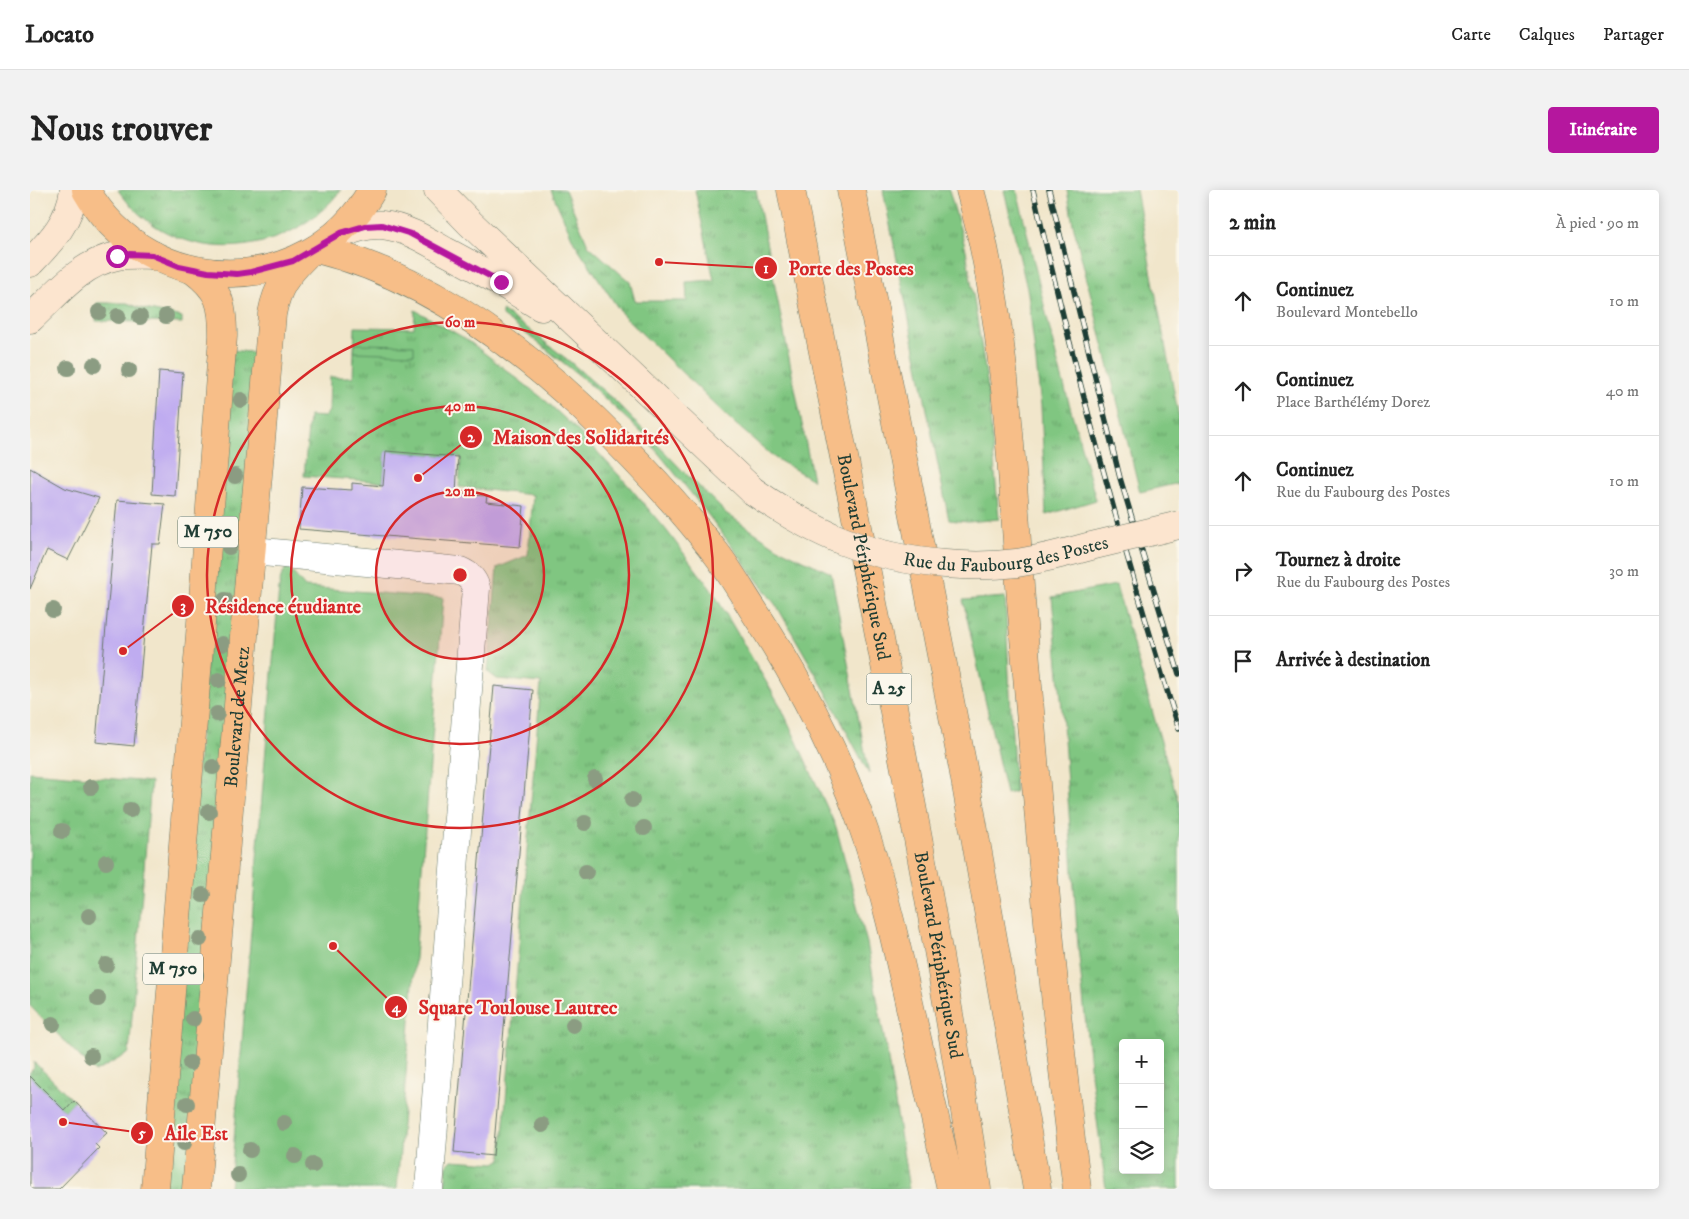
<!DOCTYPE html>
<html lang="fr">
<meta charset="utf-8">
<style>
:root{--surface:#fff;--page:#f2f2f2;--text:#222;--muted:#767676;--line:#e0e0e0;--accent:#b5179e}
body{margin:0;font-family:"IM FELL DW Pica",serif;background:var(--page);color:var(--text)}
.controls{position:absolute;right:15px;bottom:15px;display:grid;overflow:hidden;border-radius:5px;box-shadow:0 2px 12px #0003}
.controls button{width:45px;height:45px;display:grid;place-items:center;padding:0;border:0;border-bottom:1px solid var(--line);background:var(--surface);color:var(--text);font:25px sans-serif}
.stop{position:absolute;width:15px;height:15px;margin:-11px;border:4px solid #b5179e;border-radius:50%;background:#fff}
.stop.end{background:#b5179e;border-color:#fff;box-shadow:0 1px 5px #0008}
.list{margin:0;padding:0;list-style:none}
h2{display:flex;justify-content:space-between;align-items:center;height:65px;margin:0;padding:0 20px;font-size:21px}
h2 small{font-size:16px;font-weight:400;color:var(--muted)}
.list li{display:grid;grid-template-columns:32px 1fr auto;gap:15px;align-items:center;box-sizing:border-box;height:90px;padding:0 20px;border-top:1px solid var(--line)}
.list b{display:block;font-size:19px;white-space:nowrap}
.list p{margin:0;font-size:16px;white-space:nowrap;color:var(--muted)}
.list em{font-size:16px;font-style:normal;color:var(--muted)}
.icon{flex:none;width:28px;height:28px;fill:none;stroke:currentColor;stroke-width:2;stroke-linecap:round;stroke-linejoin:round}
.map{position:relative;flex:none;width:1149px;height:999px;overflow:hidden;border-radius:5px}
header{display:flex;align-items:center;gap:30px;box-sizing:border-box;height:70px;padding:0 25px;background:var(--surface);border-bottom:1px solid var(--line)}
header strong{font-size:24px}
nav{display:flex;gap:28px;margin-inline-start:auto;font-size:18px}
.intro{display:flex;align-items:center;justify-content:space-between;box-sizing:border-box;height:120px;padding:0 30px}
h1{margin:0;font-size:35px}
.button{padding:12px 22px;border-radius:5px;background:var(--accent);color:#fff;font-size:18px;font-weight:700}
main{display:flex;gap:30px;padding:0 30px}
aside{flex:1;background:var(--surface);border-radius:5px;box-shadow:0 2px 12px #0003}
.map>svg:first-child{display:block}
.grass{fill:url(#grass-tufts);stroke:#50825a;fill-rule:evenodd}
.park{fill:#80c681;stroke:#50825a}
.building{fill:#bfacf0}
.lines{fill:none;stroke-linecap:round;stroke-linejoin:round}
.street-casing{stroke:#687869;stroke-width:29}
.secondary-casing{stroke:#687869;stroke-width:29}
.primary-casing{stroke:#687869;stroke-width:29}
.highway-casing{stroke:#687869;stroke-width:29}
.street{stroke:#fff;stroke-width:28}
.secondary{stroke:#fce5cf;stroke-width:28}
.primary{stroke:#f7be88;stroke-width:28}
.highway{stroke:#f7be88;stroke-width:28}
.rail-casing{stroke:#1f3d34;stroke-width:5.5}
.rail{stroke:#fbf7ec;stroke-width:4;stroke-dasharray:11;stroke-linecap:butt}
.secondary-bridge-casing{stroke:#687869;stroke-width:29;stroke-linecap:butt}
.secondary-bridge{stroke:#fce5cf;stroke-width:28}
.tree{fill:#8b9c82}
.route{stroke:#b5179e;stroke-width:6}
.ring{fill:none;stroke:#d62828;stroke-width:2.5}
.labels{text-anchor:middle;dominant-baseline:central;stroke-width:4;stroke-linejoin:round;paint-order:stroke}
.shield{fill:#fbf7ec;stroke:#61756b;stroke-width:1}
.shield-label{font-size:18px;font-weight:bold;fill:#1f3d34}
.street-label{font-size:19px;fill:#1f3d34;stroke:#fbf7ec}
.centre{fill:#d62828;stroke:#fbf7ec;stroke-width:2.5}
.ring-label{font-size:15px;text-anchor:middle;font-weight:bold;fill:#d62828;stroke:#fbf7ec;stroke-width:4;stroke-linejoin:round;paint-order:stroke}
.leader{fill:none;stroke:#d62828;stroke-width:2}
.callout-dot{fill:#d62828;stroke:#fbf7ec;stroke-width:2}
.mark-label{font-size:15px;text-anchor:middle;font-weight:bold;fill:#fff}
.callout-label{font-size:20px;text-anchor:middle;font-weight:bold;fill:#d62828;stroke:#fbf7ec;stroke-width:4;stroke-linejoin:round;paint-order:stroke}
</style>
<header>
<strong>Locato</strong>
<nav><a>Carte</a><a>Calques</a><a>Partager</a></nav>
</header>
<div class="intro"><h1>Nous trouver</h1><a class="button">Itinéraire</a></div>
<main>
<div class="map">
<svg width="1149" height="999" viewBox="0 0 1149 999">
<defs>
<pattern id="grass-tufts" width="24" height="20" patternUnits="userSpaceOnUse" patternTransform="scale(1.25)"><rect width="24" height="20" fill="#80c681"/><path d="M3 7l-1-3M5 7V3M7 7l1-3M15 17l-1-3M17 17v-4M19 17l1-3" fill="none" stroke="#68a26a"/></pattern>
</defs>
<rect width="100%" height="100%" fill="#fbf7ec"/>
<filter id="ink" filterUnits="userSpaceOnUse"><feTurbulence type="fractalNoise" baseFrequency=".02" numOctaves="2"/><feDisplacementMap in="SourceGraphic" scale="10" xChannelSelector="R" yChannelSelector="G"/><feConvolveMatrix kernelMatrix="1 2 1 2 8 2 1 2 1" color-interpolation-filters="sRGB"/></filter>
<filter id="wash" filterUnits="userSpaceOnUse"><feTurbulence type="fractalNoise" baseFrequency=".0096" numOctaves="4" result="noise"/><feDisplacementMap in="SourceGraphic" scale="20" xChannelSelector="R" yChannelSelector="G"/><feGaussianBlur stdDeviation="1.12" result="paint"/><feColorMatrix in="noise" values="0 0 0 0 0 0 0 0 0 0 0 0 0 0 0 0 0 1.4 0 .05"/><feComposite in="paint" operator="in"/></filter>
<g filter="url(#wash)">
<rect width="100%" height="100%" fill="#f1e6cb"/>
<!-- grass -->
<g class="grass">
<path d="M 88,0 L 311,0 C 254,73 143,78 88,0 Z"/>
<polygon points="521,0 535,0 558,55 600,92 605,111 657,111 656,92 684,90 665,0 726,0 783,290 745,268 702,231 592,124 544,52"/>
<polygon points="853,0 919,0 936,60 957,191 969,329 938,332 919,330"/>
<polygon points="974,0 987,0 1027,170 1066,310 1016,325 1011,216 998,103"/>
<polygon points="1037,0 1106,0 1149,228 1149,293 1110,302 1043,34"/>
<polygon points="67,113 97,113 110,118 152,127 152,133 66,131"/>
<polygon points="385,120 436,149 515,210 549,242 598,295 637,341 683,402 751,517 806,637 837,753 857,863 879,999 415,999 417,975 422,970 465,973 471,969 511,493 467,489 458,482 467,378 498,365 503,305 429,297 431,267 356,261 353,292 274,286 279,226 295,227 299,221 300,187 323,187 325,137 384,138"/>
<polygon points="472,121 497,138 538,170 585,211 652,280 697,324 748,358 801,383 839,584 795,500 748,418 673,318 613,244 555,190 506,151 472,126"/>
<polygon points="202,160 228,163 159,999 133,999"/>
<path d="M 1086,395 L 1149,614 L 1149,999 L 1076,999 L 1060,876 L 1048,756 L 1032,519 L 1022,407 ZM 1093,853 L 1130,853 L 1130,980 L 1093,980 Z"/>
<polygon points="975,407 985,602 976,604 933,410"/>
<polygon points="0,582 121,592 99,863 65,882 0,816"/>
<polygon points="4,872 44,911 35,921 0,886 0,882 4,878"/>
</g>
<!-- park -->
<g class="park">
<polygon points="325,154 384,155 384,164 324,162"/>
<polygon points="257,376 275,397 413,408 367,999 200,999 249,398 251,387"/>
</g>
<g id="blocks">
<!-- building -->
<g class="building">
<polygon points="129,181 153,183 145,306 122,304"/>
<polygon points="356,261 428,267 426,304 457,306 456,312 494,316 490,357 269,339 272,297 322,300 322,293 353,296"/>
<polygon points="0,278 35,298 69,308 38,370 17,360 0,399"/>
<polygon points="87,310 135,314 130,354 122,354 104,556 66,552"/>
<polygon points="464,496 503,500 463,966 424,962"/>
<polygon points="0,886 35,921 44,911 77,943 65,954 69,958 29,999 0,999"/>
</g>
</g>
</g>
<g filter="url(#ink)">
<use href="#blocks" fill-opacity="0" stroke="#687869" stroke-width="1"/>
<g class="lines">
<defs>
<path id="street" d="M 223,361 L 430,381 C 439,385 443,389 446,398 L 399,999"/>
<g id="secondary">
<polyline points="408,0 439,32 723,301"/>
<path d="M 300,49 C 316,41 334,34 352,35 C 374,37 396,50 415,61 C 448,78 479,97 511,117"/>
<path d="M 0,73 C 22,50 39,33 44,0"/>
<path d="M 0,129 C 26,105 50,73 87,66 C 99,64 111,65 123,65"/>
</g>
<g id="primary">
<path d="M 56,0 C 119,111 279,111 342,0"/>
<path d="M 125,999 L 174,396 L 193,146 C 193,114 190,100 163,80"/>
<path id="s1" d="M 166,999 L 242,124 C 247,97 257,84 276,65"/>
</g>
<g id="highway">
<path id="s2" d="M 761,0 C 826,332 897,664 947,999"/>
<polyline points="821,0 933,578 1007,999"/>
<path d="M 940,0 C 977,133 981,274 991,410 C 1007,607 1022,803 1047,999"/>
<path d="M 286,59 C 388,84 476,146 552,217 C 598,261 643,308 682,358 C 697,376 709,398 722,418 C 769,490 810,567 837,649 C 857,710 870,772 884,835 C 896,890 909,944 921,999"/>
</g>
</defs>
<!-- street casing -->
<use href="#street" class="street-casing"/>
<!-- secondary casing -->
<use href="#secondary" class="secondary-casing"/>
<!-- primary casing -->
<use href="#primary" class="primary-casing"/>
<!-- highway casing -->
<use href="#highway" class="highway-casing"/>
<!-- street -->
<use href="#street" class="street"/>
<!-- secondary -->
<use href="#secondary" class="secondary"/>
<!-- primary -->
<use href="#primary" class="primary"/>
<!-- highway -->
<use href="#highway" class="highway"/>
<defs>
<g id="rail">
<path d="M 1003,0 C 1045,181 1093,362 1149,539"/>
<polyline points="1019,0 1090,288 1149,484"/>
</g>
</defs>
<!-- rail casing -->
<use href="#rail" class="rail-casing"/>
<!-- rail -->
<use href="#rail" class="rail"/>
<defs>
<g id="secondary-bridge">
<path id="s3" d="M 723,301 C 785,344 839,368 915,374 C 939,376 963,376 987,373 C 1012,369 1036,363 1061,356 C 1090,349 1120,342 1149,335"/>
</g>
</defs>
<!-- secondary-bridge casing -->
<use href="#secondary-bridge" class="secondary-bridge-casing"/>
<!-- secondary-bridge -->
<use href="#secondary-bridge" class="secondary-bridge"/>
</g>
<!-- trees -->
<g class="tree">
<circle cx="69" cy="122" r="8"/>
<circle cx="88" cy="126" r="8"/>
<circle cx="136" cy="126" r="8"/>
<circle cx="110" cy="127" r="8"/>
<circle cx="64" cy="175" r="8"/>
<circle cx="38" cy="178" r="8"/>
<circle cx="99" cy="180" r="8"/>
<circle cx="211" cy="210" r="8"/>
<circle cx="205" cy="286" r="8"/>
<circle cx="199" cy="357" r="8"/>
<circle cx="195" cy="410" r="8"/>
<circle cx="23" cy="420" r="8"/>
<circle cx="192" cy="454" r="8"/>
<circle cx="189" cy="490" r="8"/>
<circle cx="187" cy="524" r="8"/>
<circle cx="183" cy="577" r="8"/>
<circle cx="565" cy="589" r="8"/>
<circle cx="61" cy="597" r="8"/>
<circle cx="602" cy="610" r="8"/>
<circle cx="100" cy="620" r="8"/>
<circle cx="179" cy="622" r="8"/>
<circle cx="555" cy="633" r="8"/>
<circle cx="614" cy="638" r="8"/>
<circle cx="32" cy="641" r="8"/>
<circle cx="76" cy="672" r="8"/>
<circle cx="556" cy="682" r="8"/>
<circle cx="173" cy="705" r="8"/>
<circle cx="59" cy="726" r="8"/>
<circle cx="170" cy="749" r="8"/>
<circle cx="76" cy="775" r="8"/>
<circle cx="166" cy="785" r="8"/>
<circle cx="68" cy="809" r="8"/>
<circle cx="163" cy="829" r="8"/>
<circle cx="23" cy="834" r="8"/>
<circle cx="543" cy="835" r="8"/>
<circle cx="61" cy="866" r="8"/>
<circle cx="160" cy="873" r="8"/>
<circle cx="157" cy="914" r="8"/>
<circle cx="254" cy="933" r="8"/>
<circle cx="512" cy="935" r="8"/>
<circle cx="154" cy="953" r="8"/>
<circle cx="220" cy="960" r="8"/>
<circle cx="265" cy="966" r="8"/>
<circle cx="283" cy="975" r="8"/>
<circle cx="208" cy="985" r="8"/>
</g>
</g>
<g class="lines" filter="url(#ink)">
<!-- route -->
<polyline class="route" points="87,66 100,64 122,65 149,76 178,82 207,84 221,82 263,71 311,43 335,36 352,35 381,44 471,92"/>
</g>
<!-- distance rings -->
<circle cx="430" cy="385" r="84" fill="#d62828" fill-opacity=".12"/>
<g class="ring">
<circle cx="430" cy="385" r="84"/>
<circle cx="430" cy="385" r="169"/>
<circle cx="430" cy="385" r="253"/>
</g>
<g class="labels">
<!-- shield labels -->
<g class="shield">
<rect x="148" y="326.5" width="60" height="31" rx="4"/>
<rect x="836.5" y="483.5" width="45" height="31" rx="4"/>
<rect x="113" y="763.5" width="60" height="31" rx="4"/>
</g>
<g class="shield-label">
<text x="178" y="342">M 750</text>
<text x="859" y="499">A 25</text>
<text x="143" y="779">M 750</text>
</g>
<!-- street labels -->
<g class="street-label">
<text stroke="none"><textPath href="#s3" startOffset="270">Rue du Faubourg des Postes</textPath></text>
<text stroke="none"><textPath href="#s2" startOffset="374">Boulevard Périphérique Sud</textPath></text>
<text stroke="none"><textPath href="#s1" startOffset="474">Boulevard de Metz</textPath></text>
<text stroke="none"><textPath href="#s2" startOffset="779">Boulevard Périphérique Sud</textPath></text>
</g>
</g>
<circle cx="430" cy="385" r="8" class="centre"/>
<g class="ring-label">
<text x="430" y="137">60 m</text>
<text x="430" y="221">40 m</text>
<text x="430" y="306">20 m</text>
</g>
<!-- callouts -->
<path class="leader" d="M629 72L736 78M388 288L441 247M93 461L153 416M303 756L366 817M33 932L112 943"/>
<g class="callout-dot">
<circle cx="629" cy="72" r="5"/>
<circle cx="388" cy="288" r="5"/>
<circle cx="93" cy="461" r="5"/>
<circle cx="303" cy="756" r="5"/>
<circle cx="33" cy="932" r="5"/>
<circle cx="736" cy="78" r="12"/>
<circle cx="441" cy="247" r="12"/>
<circle cx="153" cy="416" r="12"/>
<circle cx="366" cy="817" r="12"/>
<circle cx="112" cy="943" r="12"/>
</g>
<g class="mark-label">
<text x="736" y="83">1</text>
<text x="441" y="252">2</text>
<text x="153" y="421">3</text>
<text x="366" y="822">4</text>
<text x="112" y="948">5</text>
</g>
<g class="callout-label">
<text x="821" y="85">Porte des Postes</text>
<text x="551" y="254">Maison des Solidarités</text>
<text x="253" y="423">Résidence étudiante</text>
<text x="488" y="824">Square Toulouse Lautrec</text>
<text x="166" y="950">Aile Est</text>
</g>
</svg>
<div class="controls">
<button>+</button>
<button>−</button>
<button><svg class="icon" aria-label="layers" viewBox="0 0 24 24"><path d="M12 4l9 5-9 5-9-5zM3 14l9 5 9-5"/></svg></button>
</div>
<div class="stop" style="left:87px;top:66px"></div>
<div class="stop end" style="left:471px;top:92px"></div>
</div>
<aside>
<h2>2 min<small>À pied · 90 m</small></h2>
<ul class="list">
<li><svg class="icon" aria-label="ahead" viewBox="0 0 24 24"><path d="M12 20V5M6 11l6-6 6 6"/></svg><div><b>Continuez</b><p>Boulevard Montebello</p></div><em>10 m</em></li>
<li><svg class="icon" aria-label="ahead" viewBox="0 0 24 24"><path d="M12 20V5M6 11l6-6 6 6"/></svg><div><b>Continuez</b><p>Place Barthélémy Dorez</p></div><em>40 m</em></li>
<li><svg class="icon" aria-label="ahead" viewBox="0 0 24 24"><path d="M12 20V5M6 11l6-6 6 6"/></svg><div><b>Continuez</b><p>Rue du Faubourg des Postes</p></div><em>10 m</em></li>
<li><svg class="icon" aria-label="right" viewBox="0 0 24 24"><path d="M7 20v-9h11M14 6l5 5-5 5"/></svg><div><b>Tournez à droite</b><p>Rue du Faubourg des Postes</p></div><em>30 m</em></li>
<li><svg class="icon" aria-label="arrive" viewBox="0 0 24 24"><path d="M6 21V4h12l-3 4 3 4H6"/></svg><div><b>Arrivée à destination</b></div></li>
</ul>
</aside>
</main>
